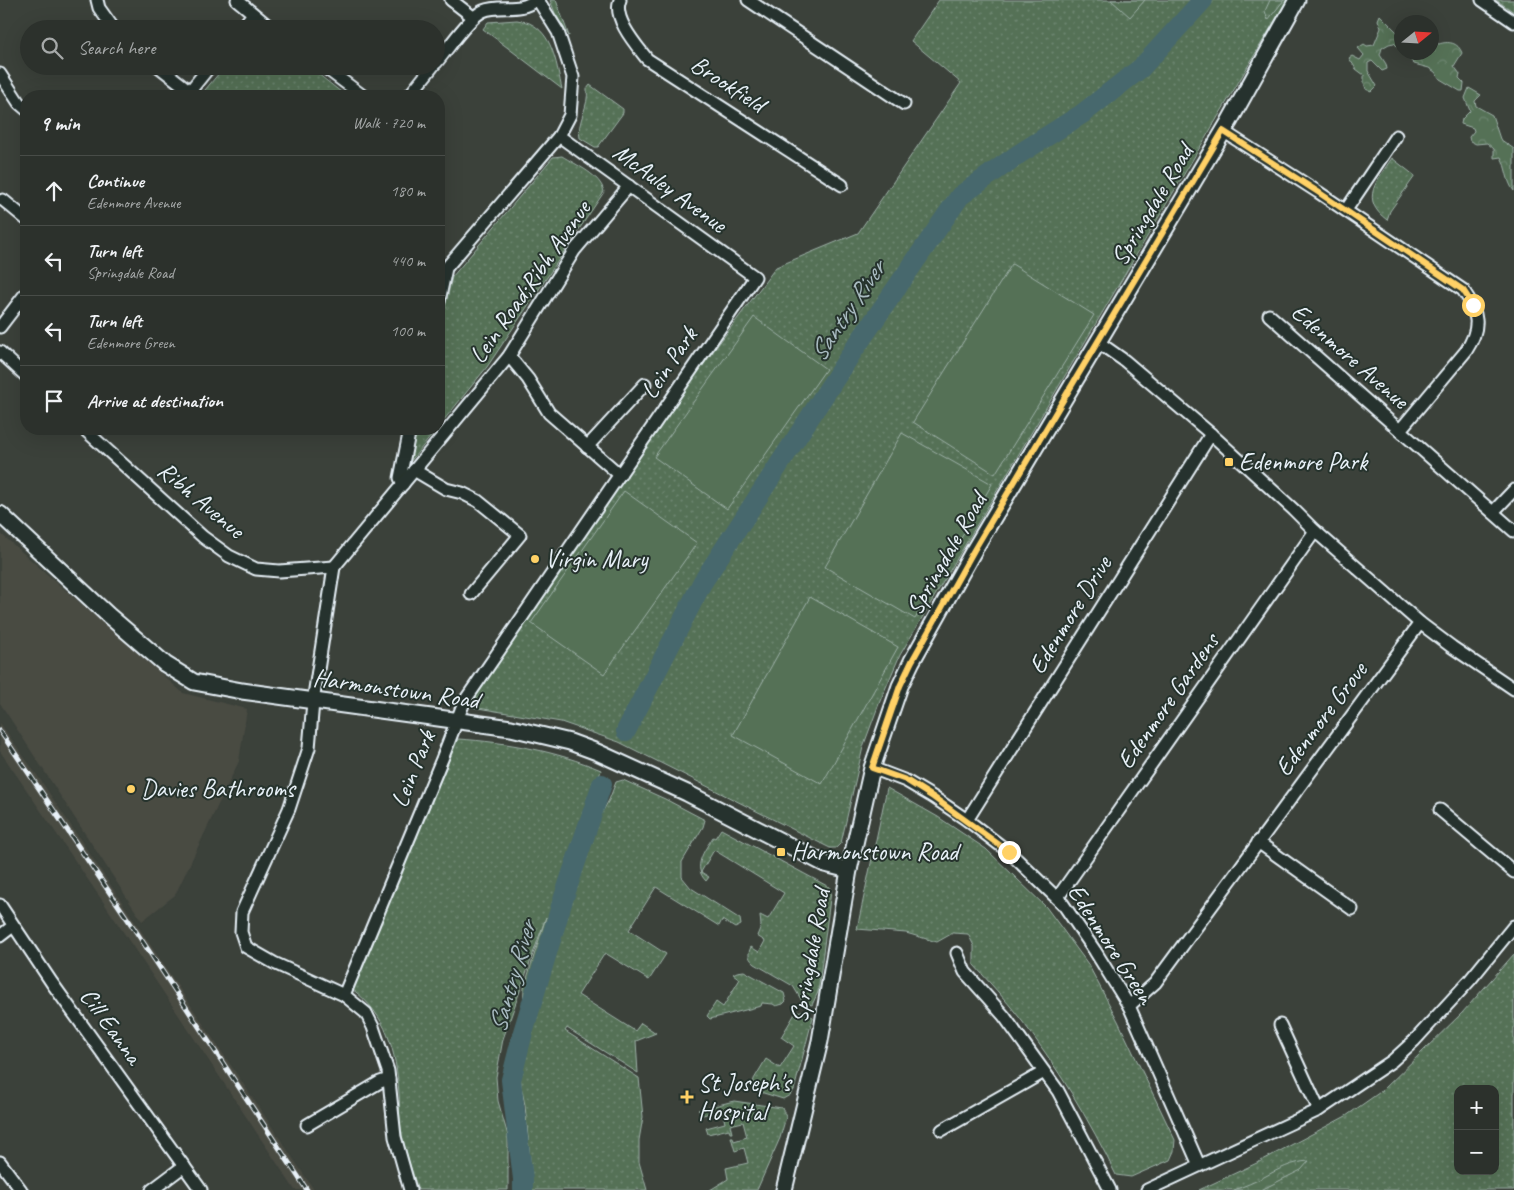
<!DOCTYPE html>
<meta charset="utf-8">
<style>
:root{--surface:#2c312c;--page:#343934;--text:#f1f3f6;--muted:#a6a9a9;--line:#484c48}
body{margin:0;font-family:Caveat,sans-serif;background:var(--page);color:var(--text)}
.controls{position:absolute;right:15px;bottom:15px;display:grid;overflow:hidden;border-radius:10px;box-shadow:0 5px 20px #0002}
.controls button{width:45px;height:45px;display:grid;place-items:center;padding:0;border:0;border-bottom:1px solid var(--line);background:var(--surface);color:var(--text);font:25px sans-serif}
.compass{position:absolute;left:1394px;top:15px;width:45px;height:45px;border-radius:50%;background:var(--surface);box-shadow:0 5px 20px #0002;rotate:72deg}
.stop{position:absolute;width:15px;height:15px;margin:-11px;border:4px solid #ffd166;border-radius:50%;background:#fff}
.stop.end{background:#ffd166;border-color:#fff;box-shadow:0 1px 5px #0008}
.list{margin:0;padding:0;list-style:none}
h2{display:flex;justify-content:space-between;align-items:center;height:65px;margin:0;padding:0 20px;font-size:21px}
h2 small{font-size:16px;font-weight:400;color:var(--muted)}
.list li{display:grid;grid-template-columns:32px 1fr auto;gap:15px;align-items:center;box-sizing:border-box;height:70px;padding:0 20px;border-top:1px solid var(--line)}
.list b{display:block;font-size:19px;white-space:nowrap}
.list p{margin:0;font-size:16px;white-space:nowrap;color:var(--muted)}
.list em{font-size:16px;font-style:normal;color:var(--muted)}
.icon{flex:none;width:28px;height:28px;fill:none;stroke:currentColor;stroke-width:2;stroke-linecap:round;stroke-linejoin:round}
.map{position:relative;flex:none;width:1514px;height:1190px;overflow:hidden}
.search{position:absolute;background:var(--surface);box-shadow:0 5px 20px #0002;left:20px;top:20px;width:425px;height:55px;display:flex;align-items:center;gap:12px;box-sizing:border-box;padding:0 18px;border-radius:28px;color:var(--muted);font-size:19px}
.panel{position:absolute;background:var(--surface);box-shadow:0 5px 20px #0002;left:20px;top:90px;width:425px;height:345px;border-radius:20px}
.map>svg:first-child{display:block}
.built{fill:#4a4b43}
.green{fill:url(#green-dots);stroke:#9eb1a8;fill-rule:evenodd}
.forest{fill:url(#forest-crowns);stroke:#9eb1a8}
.pitch{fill:#557157;stroke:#9eb1a8}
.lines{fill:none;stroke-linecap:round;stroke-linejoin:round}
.river{stroke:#47686d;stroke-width:20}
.street-casing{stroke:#e8f1f8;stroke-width:15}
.secondary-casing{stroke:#e8f1f8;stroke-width:19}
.street{stroke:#26332d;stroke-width:11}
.secondary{stroke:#26332d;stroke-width:15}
.rail-casing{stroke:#e8f1f8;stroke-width:5}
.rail{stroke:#26332d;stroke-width:3;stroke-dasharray:9;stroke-linecap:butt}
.route{stroke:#ffd166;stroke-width:6}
.poi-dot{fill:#ffd166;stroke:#26332d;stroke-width:2}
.labels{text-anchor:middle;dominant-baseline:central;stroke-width:4;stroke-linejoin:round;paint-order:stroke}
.street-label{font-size:25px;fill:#e8f1f8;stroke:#26332d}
.poi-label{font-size:25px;fill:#e8f1f8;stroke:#26332d;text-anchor:start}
.water-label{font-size:26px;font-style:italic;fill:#a8bac0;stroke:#26332d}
</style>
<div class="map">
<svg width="1514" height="1190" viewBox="0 0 1514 1190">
<defs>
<pattern id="green-dots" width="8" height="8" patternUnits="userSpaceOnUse" patternTransform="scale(1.25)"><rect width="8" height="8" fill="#557157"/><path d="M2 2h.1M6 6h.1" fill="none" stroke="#6d8670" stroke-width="1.8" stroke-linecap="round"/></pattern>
<pattern id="forest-crowns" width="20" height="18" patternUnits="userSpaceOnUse" patternTransform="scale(1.25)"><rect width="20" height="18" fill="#557157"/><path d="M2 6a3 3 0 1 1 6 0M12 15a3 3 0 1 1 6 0" fill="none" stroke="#6d8670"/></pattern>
</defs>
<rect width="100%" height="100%" fill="#3b413a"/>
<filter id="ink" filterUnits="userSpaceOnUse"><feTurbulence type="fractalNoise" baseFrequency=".02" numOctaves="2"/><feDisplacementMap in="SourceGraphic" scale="10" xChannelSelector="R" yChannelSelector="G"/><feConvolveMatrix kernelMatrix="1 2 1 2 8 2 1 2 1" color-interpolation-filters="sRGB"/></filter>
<g filter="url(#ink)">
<!-- built -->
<g class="built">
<polygon points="0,533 183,693 247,709 239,761 175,895 142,921 0,703"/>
<polygon points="0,723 41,781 314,1190 295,1190 106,906 0,751"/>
</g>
<!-- green -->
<g class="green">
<polygon points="550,0 556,0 569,36 555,13"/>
<polygon points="939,0 1287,0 900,655 880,701 863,747 841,843 836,848 830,848 619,742 561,722 472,707 471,703 697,373 776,267 858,233 961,83 911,41"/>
<polygon points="1496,0 1514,0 1514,12"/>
<path d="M 517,20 C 522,21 529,22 533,25 C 554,37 557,68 562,89 L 483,29 L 488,22 Z"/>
<polygon points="225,66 308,66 346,96 200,96"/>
<path d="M 590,85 L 623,109 L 623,113 L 598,147 L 595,147 L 580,138 C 576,122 590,106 587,89 Z"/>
<path d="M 562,156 C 576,165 601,175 604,192 L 487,367 L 439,426 L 439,333 L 452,277 L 553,157 Z"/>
<path d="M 1392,158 L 1415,176 L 1390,211 L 1387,220 C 1359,199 1377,181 1392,158 Z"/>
<polygon points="416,429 437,429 409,463"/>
<path d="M 458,739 C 507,742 556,751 601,770 L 576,859 L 609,800 L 616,782 L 623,780 L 665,799 L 705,820 L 703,827 L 682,862 L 682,877 L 691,888 L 740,919 L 741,925 L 735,928 L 722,920 L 719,926 L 656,887 L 629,930 L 666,954 L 649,980 L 605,953 L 578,995 L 635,1031 L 641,1023 L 656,1033 L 636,1041 L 638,1073 L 567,1028 L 565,1031 L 639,1078 L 643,1117 L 639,1140 L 639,1162 L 647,1190 L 531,1190 L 532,1181 L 525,1105 L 521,1086 L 520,1070 L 524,988 L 546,917 L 503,1039 L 496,1077 L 498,1101 L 508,1136 L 508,1190 L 418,1190 C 411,1167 402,1144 400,1120 C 399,1111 400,1102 399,1093 C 396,1051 387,1015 352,989 Z"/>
<path d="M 887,788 L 938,817 L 986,849 L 1046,907 L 1088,964 L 1118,1021 L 1175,1140 L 1174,1151 L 1170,1160 L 1131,1177 L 1116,1175 C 1090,1121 1056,1064 1019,1017 C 1005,999 989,982 974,965 L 974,946 L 968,934 L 953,933 L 937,942 L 906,933 L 857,929 Z"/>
<path d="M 721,829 L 829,887 L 831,891 L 818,992 L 812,1005 L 802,1001 L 793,986 L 755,964 C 749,959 747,955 751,947 L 759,952 L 765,941 L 757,936 L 761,926 L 760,915 L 768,919 L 784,893 L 714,850 L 701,872 L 709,877 L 706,881 C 692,867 704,851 713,837 L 715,838 Z"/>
<path d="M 1514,954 L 1514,1190 L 1199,1190 L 1259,1162 L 1346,1116 L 1383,1090 L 1462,1013 ZM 1458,1089 L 1495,1089 L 1495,1171 L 1458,1171 Z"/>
<polygon points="744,971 784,993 786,1001 783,1004 776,1006 773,1004 762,1003 761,1006 710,1019 707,1016 716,1002 723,1007 740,979 733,974 737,972"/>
<polygon points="802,1011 813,1017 794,1090 790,1095 783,1099 757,1091 753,1084 754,1079 766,1059 780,1068 794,1046 781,1037 796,1012"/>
<polygon points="734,1101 782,1108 786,1117 780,1138 757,1190 710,1190 728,1179 726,1168 748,1163 744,1148 735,1151 731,1137 733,1137 734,1141 747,1137 743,1122 730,1125 732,1133 730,1133 729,1129 708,1134 706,1128 725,1123 722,1110 703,1115 698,1110"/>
</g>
<!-- forest -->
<g class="forest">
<polygon points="1270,0 1284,0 1268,20 1265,11"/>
<polygon points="1380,15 1401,36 1401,50 1394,43 1389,44 1382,48 1380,55 1386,64 1387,69 1382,71 1372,61 1368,63 1368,71 1377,86 1371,92 1366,89 1364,83 1364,75 1356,69 1349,58 1352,56 1360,60 1364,55 1358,48 1364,44 1367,46 1374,45 1381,28 1378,20"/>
<path d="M 1432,41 L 1439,44 C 1448,41 1458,42 1462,53 L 1454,66 L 1460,74 L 1459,78 L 1464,83 L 1463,91 L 1460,91 L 1440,79 L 1435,72 L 1429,68 L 1414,64 L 1404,53 L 1432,52 Z"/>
<path d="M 1469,88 L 1481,95 L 1475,101 L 1476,106 L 1492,115 L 1500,139 L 1514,149 L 1514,191 C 1506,181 1507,168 1501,157 L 1494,158 L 1494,149 L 1487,143 L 1476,144 L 1470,141 L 1469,137 L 1474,131 L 1473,128 L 1461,124 L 1462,119 L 1470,111 L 1465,98 Z"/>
<path d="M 1309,1161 L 1301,1170 L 1261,1190 L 1234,1190 C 1244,1186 1255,1182 1264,1177 C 1279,1169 1292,1162 1309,1161 Z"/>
</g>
<!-- pitch -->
<g class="pitch">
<polygon points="1111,0 1145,0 1130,17"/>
<polygon points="1012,264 1094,315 995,474 913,422"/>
<polygon points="754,317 826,369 727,509 654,457"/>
<polygon points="902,433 992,484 915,619 825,567"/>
<polygon points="624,491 697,543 604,674 531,623"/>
<polygon points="810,597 898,647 822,784 733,735"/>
</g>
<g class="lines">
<!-- river -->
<g class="river">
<polyline points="626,731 702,583 853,351 960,196 1019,154 1082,114 1141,68 1203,0"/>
<polyline points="523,1190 523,1179 511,1080 523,1032 562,903 602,784"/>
</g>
<defs>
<g id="street">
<polyline points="97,0 99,8 114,29"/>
<polyline points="237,0 272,29"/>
<polyline points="451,0 473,17"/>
<path d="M 620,0 C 612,18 637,46 647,59 L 842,185"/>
<polyline points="748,0 904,104"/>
<polyline points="1482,0 1514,22"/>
<polyline points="241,29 253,14"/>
<path d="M 436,63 C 447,50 469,17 483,11 C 500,4 521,13 535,0"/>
<polyline points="158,66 190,91"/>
<polyline points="323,66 363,96"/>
<polyline points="0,74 19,103 26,109"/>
<polyline points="186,96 210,66"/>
<polyline points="409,96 433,66"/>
<path d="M 1223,131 L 1318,192 L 1463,290 C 1479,313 1481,328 1466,351 L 1400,430"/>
<polyline points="3,200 26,219"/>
<polyline points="1346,210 1396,136"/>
<polyline points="439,301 446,268 559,136 570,115 573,77 558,32 538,0"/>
<polyline points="1269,315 1514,531"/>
<polyline points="0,327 26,293"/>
<polyline points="1098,342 1125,361 1211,434 1294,510 1315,531 1420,623 1452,647 1514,689"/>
<polyline points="0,352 26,376"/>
<polyline points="509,356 528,379 549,413 620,475"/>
<polyline points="84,429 203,537 229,556 256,569 279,571 334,567"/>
<polyline points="587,447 645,384"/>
<polyline points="414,470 446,489 462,493 478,501 520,535 471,594"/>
<polyline points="403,484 400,478 410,429"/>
<polyline points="1493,512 1514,490"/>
<polyline points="334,567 313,702 309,748 289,809 242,912 241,932 246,947 274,963 344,995 366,1013 373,1027 388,1071 395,1137 410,1190"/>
<polyline points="334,567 509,356 574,251 629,186"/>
<polyline points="872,768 906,781 933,797 967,820 1009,852 1063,904 1095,951 1129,1006 1199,1165"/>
<polyline points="1440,810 1514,872"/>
<polyline points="967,820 1211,434"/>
<polyline points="1258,842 1352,909"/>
<polyline points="1058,897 1315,531"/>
<polyline points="0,905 52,983 201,1190"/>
<polyline points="0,936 13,926"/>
<polyline points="957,953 965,972 1004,1016 1058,1091 1110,1190"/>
<polyline points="344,995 442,759 464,702 755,277 559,136"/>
<polyline points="1129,1006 1155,983 1420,623"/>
<polyline points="1280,1025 1319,1110"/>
<polyline points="307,1125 380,1082 389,1079"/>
<polyline points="942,1130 1044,1072"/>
<polyline points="0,1162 21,1190"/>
<polyline points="152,1190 184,1166"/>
<polyline points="1147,1190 1319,1110 1392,1061 1414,1041 1470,980 1514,926"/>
</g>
<g id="secondary">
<polyline points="0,514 108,615 165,664 194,682 242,691 511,728 570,742 597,752 687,793 825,864 849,870"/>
<polyline points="784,1190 820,1041 849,870 872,768 900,686 912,661 974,550 1229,122 1297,0"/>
</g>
</defs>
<!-- street casing -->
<use href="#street" class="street-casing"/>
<!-- secondary casing -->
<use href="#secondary" class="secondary-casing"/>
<!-- street -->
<use href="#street" class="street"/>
<!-- secondary -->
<use href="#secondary" class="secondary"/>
<defs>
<polyline id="rail" points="0,731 131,924 307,1190"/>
</defs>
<!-- rail casing -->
<use href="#rail" class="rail-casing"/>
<!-- rail -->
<use href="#rail" class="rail"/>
</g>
</g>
<g class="lines" filter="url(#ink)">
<!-- route -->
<polyline class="route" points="1009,852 933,797 906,780 872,768 900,686 912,661 974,550 1223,131 1318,192 1463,290 1473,305"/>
</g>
<!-- markers -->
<g class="poi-dot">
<rect x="1224" y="457" width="10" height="10" rx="2.5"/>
<circle cx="535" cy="559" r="5"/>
<circle cx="131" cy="789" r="5"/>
<rect x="776" y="847" width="10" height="10" rx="2.5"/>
<path d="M684.5 1089.5h5v5h5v5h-5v5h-5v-5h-5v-5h5z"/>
</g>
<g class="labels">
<!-- street labels -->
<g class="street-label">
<text transform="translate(728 84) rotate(33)">Brookfield</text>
<text transform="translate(670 188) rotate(36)">McAuley Avenue</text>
<text transform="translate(1152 205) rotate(-59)">Springdale Road</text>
<text transform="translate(530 282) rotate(-55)">Lein Road;Ribh Avenue</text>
<text transform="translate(1350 356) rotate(41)">Edenmore Avenue</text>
<text transform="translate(669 363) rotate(-56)">Lein Park</text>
<text transform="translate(201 500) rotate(40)">Ribh Avenue</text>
<text transform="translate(946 554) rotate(-60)">Springdale Road</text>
<text transform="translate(1070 615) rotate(-58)">Edenmore Drive</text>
<text transform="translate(396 689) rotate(8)">Harmonstown Road</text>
<text transform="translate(1168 701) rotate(-55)">Edenmore Gardens</text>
<text transform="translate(1321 719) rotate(-53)">Edenmore Grove</text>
<text transform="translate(413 769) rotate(-68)">Lein Park</text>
<text transform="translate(1111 944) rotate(57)">Edenmore Green</text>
<text transform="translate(810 956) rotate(-80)">Springdale Road</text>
<text transform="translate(111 1026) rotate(54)">Cill Eanna</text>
</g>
<!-- poi labels -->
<g class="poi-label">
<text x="1239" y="462">Edenmore Park</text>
<text x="545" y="559">Virgin Mary</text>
<text x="141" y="789">Davies Bathrooms</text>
<text x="791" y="852">Harmonstown Road</text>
<text x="698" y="1083">St Joseph's<tspan x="698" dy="29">Hospital</tspan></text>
</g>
<!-- water labels -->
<g class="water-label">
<text transform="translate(847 311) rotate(-56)">Santry River</text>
<text transform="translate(512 977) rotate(-74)">Santry River</text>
</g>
</g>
</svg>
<div class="controls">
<button>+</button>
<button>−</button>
</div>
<svg class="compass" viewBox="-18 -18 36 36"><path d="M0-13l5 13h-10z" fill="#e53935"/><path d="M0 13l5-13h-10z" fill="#a6a9a9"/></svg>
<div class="stop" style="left:1473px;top:305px"></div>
<div class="stop end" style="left:1009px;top:852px"></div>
<div class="search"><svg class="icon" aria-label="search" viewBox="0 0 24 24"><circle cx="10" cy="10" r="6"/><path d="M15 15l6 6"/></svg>Search here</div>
<section class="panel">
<h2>9 min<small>Walk · 720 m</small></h2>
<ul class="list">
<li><svg class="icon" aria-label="ahead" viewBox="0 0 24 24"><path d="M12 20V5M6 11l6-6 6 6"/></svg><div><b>Continue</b><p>Edenmore Avenue</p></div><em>180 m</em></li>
<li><svg class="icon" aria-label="left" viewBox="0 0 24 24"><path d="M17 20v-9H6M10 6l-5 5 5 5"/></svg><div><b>Turn left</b><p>Springdale Road</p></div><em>440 m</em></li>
<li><svg class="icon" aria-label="left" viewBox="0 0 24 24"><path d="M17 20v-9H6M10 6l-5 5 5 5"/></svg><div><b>Turn left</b><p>Edenmore Green</p></div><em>100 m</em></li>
<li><svg class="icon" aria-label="arrive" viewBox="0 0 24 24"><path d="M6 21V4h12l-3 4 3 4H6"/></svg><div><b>Arrive at destination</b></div></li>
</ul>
</section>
</div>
